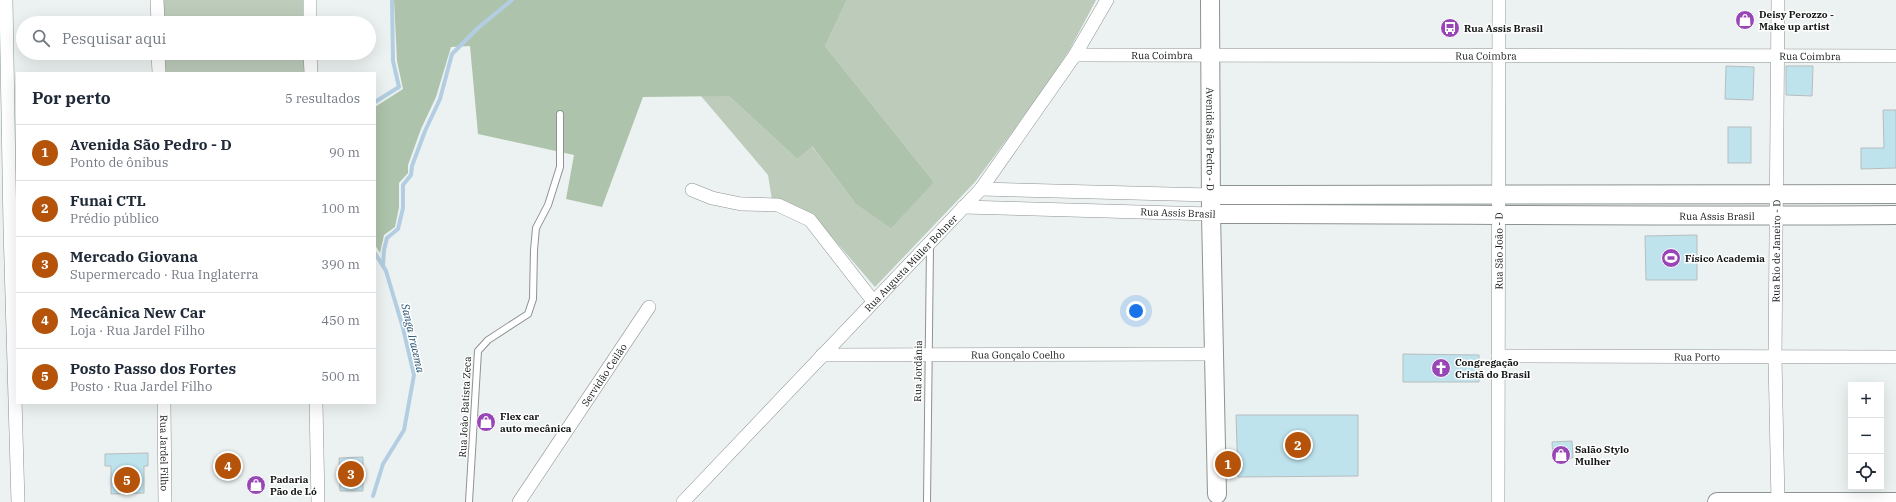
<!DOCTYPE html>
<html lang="pt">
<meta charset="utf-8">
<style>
:root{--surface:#fff;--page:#f6f6f7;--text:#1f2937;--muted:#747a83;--line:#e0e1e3;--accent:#b45309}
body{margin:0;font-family:"IBM Plex Serif",serif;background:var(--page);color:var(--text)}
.controls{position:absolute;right:12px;bottom:12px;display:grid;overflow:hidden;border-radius:0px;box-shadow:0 4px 16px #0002}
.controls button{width:36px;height:36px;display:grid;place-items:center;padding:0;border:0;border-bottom:1px solid var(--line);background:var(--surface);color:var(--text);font:20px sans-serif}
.you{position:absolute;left:1136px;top:311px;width:14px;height:14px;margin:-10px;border:3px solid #fff;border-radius:50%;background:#1a73e8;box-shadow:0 0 0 6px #1a73e833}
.badge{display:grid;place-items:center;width:26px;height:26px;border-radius:50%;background:var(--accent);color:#fff;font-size:13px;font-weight:700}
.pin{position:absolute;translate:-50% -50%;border:2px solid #fff;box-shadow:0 1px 4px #0006}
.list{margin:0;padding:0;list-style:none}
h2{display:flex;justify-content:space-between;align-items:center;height:52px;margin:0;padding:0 16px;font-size:17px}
h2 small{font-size:13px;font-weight:400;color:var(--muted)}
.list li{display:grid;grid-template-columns:26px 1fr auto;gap:12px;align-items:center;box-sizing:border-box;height:56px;padding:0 16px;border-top:1px solid var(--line)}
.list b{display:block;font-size:15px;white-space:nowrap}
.list p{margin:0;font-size:13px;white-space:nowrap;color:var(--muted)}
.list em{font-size:13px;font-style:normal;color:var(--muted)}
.icon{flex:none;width:22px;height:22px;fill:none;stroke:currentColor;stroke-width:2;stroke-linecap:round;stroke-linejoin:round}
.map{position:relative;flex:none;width:1896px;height:502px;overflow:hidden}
.search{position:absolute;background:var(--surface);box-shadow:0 4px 16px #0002;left:16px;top:16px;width:360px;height:44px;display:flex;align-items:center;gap:10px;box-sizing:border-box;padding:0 14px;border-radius:22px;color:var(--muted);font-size:15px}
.panel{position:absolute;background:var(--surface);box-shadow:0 4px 16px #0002;left:16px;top:72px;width:360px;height:332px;border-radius:0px}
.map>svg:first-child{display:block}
.green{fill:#bccbba}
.forest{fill:#aec3ab}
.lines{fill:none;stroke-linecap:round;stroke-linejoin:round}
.stream{stroke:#b3cee2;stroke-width:4}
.building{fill:#bee3ed;stroke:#b8bdbf}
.lane-casing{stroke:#8d9392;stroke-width:8}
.street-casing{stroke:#8d9392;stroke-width:14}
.secondary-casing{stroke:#8d9392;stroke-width:20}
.lane{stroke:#fff;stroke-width:6}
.street{stroke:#fff;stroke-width:13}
.secondary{stroke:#fff;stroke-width:18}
.labels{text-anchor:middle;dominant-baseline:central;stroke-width:3;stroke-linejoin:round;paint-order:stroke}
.poi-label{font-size:10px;font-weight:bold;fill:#131515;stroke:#fff;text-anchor:start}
.street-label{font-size:10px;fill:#131515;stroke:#fff}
.water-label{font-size:11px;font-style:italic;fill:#214e6d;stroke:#fff}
</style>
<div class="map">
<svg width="1896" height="502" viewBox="0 0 1896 502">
<rect width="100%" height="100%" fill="#ecf2f1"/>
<!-- green -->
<g class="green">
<rect x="164" y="0" width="140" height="23"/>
<polygon points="847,0 1096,0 1070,49 1042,92 975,182 875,287 812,214 772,200 768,175 701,96 729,96 797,159 811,145 855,203 934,182 825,46"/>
<polygon points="164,53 304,53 305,73 165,73"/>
</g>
<!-- forest -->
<polygon class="forest" points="394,0 847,0 825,46 934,182 891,228 855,203 812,146 797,159 729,96 643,97 602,207 566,199 574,155 478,134 470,46 451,47 436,97 421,129 408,165 408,173 399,183 399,207 395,227 384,235 380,253 375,245 375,107 403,89 397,61"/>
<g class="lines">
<!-- stream -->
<g class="stream">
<polyline points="375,102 399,87 393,61 392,0"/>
<polyline points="383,266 384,250 387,238 398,229 403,208 403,185 411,175 412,166 425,131 440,99 452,54 478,28 512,0"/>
<polyline points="373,496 383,464 404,430 414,375 403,328 386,271 375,253"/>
</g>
</g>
<!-- building -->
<g class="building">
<polygon points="1726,66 1754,67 1753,100 1725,99"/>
<polygon points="1786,66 1813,66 1812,96 1786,95"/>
<polygon points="1883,110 1896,110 1896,168 1861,169 1861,148 1884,148"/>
<rect x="1728" y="127" width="23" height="36"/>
<polygon points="1697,235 1697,280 1646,280 1645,236"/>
<polygon points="1403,354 1479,355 1479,382 1403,382"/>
<polygon points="1236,415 1358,415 1358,476 1238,477"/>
<polygon points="1572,441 1573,458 1553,459 1552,442"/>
<polygon points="148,453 148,466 144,466 144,493 111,494 111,466 105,466 105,454"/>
<polygon points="363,457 363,491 340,491 339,458"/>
</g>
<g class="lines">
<defs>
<g id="lane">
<polyline points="469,502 478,351 488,340 528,314 533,299 534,250 536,228 548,205 560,167 560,114"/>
<polyline points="927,502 930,246"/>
</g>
<g id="street">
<polyline points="6,0 10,228 18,502"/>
<polyline points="157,0 158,23"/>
<polyline points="310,0 310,23"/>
<polyline points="158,53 159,73"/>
<polyline points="310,53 311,73"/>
<path id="s1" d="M 1075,55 L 1896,56"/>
<polyline points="981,189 1210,195"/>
<polyline points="692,190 712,198 741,204 778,205 810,220 873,301"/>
<polyline points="963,207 1211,214"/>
<path id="s2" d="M 822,355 L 1213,354"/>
<path id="s3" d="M 1498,356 L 1896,357"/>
<path id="s4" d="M 164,403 L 165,502"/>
<polyline points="316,403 318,502"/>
<path id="s5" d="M 519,502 L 649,307"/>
<path id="s6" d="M 683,502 L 981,189 L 1075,55 L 1107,0"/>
<path id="s7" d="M 1498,502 L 1499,0"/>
<path id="s8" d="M 1778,502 L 1775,358 L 1778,0"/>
</g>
<g id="secondary">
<path id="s9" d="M 1210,0 L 1211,214 L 1217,494"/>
<polyline points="1210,195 1896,194"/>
<path id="s10" d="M 1211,214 C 1439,214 1668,217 1896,215"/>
<polyline points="1717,502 1896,502"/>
</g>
</defs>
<!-- lane casing -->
<use href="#lane" class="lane-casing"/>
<!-- street casing -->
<use href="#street" class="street-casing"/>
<!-- secondary casing -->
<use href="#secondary" class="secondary-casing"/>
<!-- lane -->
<use href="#lane" class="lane"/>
<!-- street -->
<use href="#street" class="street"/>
<!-- secondary -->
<use href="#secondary" class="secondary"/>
</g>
<!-- icons -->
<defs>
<symbol id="shop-disc" viewBox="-11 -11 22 22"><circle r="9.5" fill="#9846b5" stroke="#fff"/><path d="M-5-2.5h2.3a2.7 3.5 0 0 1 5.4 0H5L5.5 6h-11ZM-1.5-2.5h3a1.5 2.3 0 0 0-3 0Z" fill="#fff"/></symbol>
<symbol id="bus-disc" viewBox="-11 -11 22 22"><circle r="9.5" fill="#9846b5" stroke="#fff"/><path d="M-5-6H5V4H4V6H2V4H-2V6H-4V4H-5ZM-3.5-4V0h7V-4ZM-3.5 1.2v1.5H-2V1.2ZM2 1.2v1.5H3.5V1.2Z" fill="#fff"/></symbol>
<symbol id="stadium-disc" viewBox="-11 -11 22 22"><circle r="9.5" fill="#9846b5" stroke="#fff"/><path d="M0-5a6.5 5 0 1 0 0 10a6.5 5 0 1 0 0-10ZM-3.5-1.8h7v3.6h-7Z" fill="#fff"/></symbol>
<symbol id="church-disc" viewBox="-11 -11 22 22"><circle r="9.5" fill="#9846b5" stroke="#fff"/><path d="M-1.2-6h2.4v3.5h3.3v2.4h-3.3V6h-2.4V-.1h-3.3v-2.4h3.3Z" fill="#fff"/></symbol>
</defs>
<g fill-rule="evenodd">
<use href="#shop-disc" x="1734" y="9" width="22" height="22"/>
<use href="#bus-disc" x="1439" y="17" width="22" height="22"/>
<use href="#stadium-disc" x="1660" y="247" width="22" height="22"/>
<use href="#church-disc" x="1430" y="357" width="22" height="22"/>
<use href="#shop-disc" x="475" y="411" width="22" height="22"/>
<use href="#shop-disc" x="1550" y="444" width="22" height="22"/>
<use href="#shop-disc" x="245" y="474" width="22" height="22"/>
</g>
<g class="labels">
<!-- poi labels -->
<g class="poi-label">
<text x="1759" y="14">Deisy Perozzo -<tspan x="1759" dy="12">Make up artist</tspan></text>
<text x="1464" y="28">Rua Assis Brasil</text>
<text x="1685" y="258">Físico Academia</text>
<text x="1455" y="362">Congregação<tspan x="1455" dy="12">Cristã do Brasil</tspan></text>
<text x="500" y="416">Flex car<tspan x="500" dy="12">auto mecânica</tspan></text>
<text x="1575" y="449">Salão Stylo<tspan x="1575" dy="12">Mulher</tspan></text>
<text x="270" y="479">Padaria<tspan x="270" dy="12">Pão de Ló</tspan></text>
</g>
<!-- street labels -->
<g class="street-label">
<text stroke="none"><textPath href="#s1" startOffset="87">Rua Coimbra</textPath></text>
<text stroke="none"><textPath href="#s1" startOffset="411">Rua Coimbra</textPath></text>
<text stroke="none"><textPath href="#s1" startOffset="735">Rua Coimbra</textPath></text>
<text stroke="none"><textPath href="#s9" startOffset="139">Avenida São Pedro - D</textPath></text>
<text transform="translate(1178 213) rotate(2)">Rua Assis Brasil</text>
<text stroke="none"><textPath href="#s10" startOffset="506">Rua Assis Brasil</textPath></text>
<text stroke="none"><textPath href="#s7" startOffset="251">Rua São João - D</textPath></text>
<text stroke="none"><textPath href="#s8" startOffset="251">Rua Rio de Janeiro - D</textPath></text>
<text stroke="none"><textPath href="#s6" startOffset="330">Rua Augusta Müller Bohner</textPath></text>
<text stroke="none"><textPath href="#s2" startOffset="196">Rua Gonçalo Coelho</textPath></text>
<text stroke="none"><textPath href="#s3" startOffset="199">Rua Porto</textPath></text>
<text transform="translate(918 371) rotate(-89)">Rua Jordânia</text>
<text stroke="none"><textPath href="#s5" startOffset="153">Servidão Ceilão</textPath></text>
<text transform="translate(465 407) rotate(-87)">Rua João Batista Zeca</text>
<text stroke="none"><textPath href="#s4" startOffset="50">Rua Jardel Filho</textPath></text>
</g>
<!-- water labels -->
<g class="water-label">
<text transform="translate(413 338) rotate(77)">Sanga Iracema</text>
</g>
</g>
</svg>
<div class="controls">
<button>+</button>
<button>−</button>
<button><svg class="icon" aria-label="locate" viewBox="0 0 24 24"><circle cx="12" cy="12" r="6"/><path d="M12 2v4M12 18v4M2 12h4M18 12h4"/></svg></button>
</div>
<div class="you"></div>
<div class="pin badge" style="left:1228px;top:464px">1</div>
<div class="pin badge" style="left:1298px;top:445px">2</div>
<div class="pin badge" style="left:351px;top:474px">3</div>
<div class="pin badge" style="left:228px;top:466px">4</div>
<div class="pin badge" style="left:127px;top:480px">5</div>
<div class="search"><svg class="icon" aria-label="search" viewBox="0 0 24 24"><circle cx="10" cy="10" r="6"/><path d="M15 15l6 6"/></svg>Pesquisar aqui</div>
<section class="panel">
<h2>Por perto<small>5 resultados</small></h2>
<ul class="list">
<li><span class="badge">1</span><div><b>Avenida São Pedro - D</b><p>Ponto de ônibus</p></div><em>90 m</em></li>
<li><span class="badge">2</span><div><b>Funai CTL</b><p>Prédio público</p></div><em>100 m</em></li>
<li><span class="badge">3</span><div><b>Mercado Giovana</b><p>Supermercado · Rua Inglaterra</p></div><em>390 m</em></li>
<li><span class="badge">4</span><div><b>Mecânica New Car</b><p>Loja · Rua Jardel Filho</p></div><em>450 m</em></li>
<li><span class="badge">5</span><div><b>Posto Passo dos Fortes</b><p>Posto · Rua Jardel Filho</p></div><em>500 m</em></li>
</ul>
</section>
</div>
